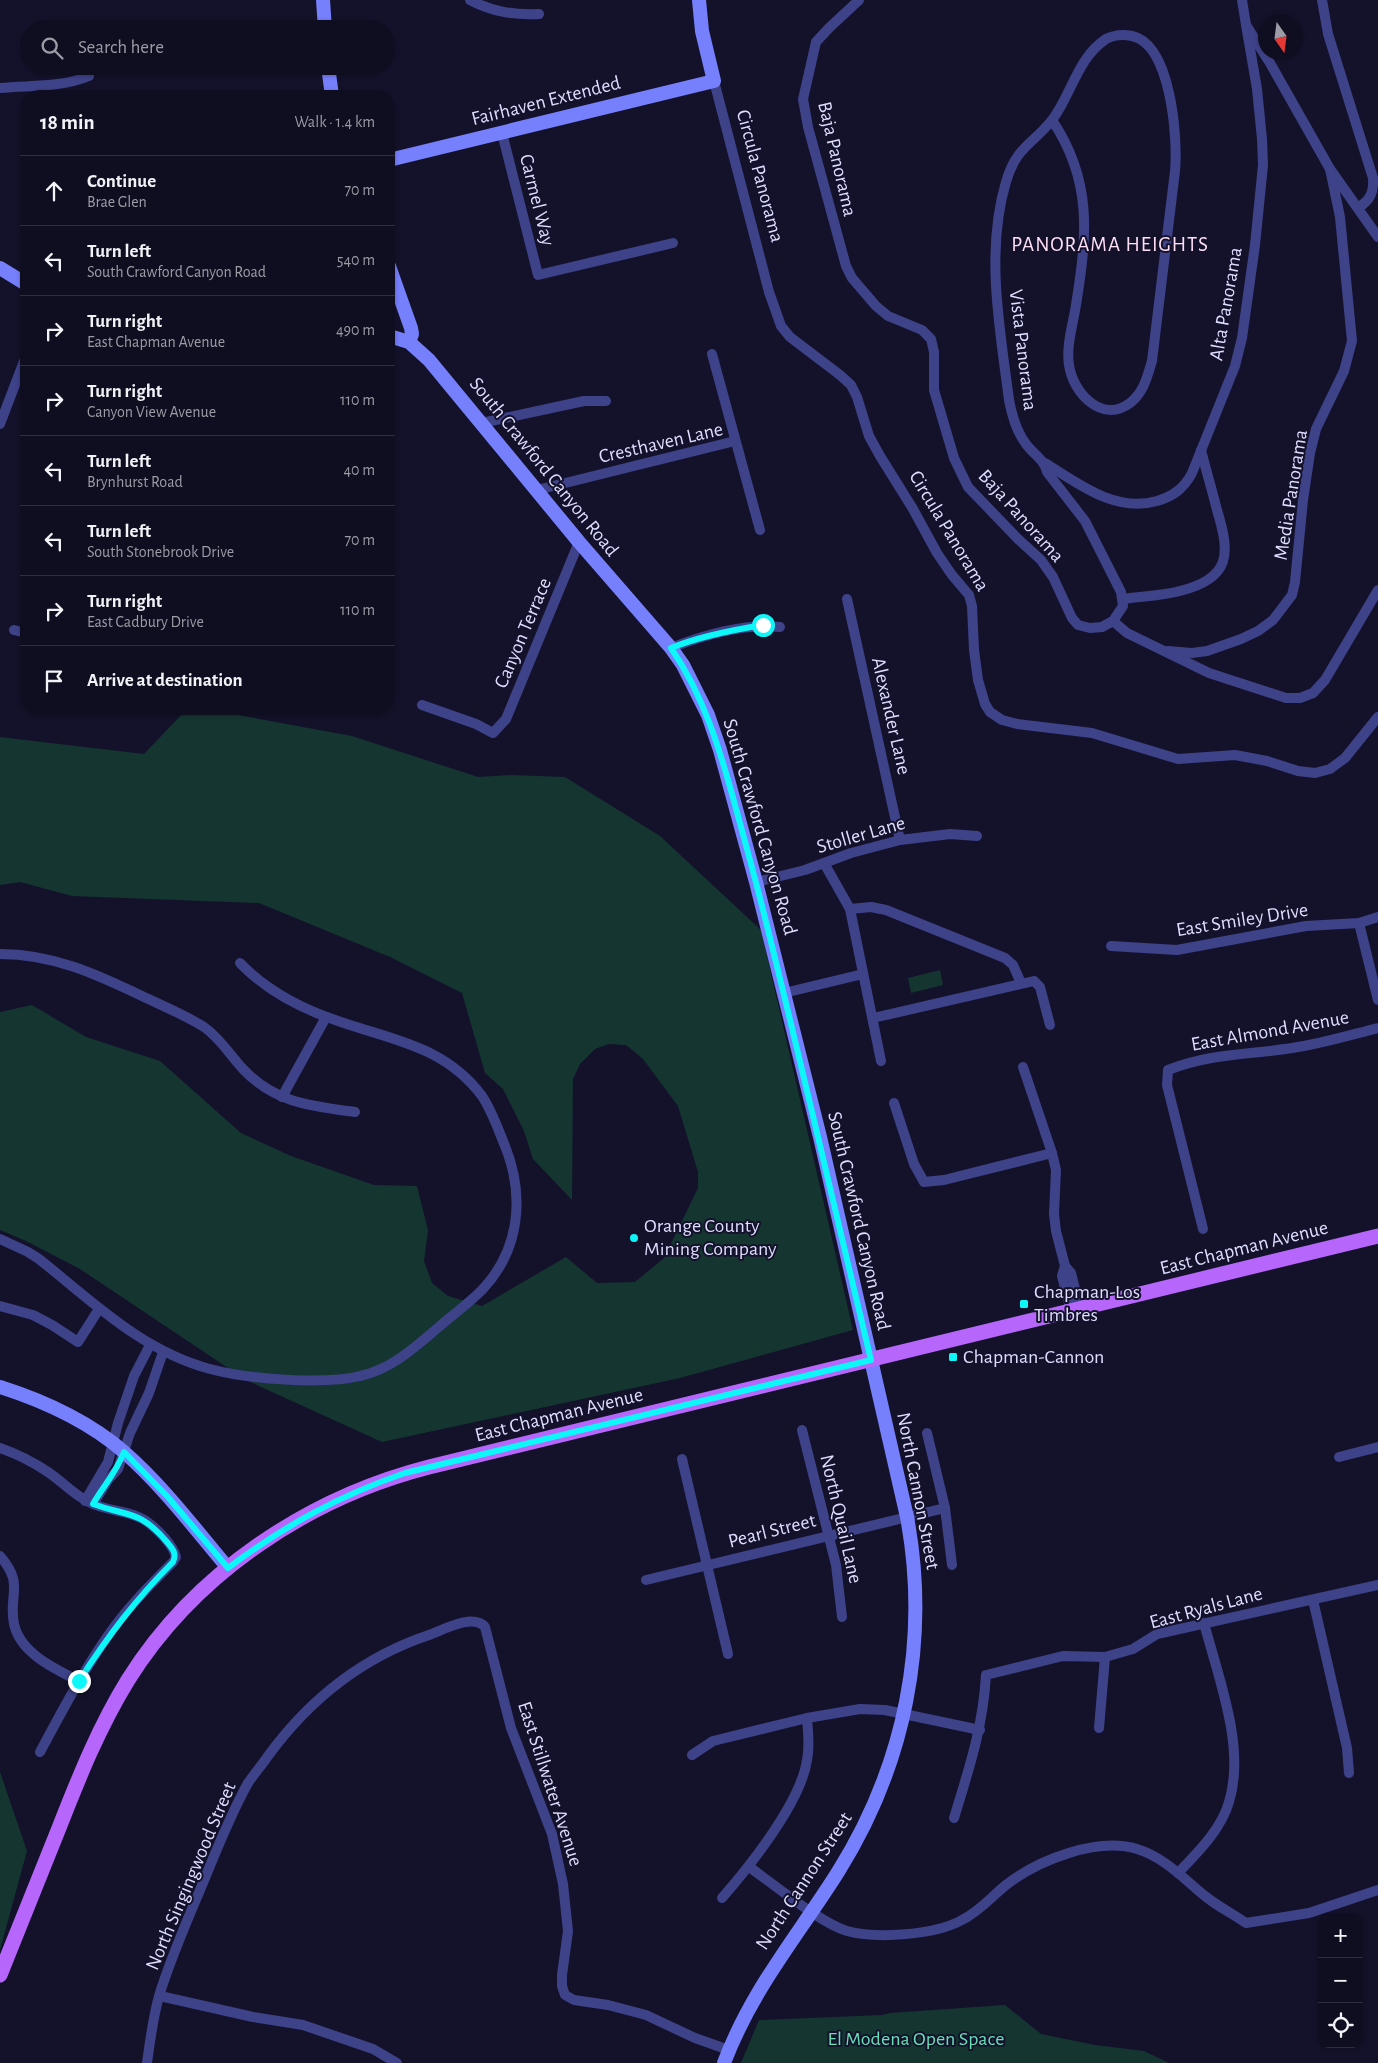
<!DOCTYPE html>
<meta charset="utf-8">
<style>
:root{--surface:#0f0e20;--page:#181729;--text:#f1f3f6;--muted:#9b9ca5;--line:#2f2e3e}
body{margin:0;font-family:"Alegreya Sans",sans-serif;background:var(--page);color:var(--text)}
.controls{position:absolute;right:15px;bottom:15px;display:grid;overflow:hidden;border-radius:10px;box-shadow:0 1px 4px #0004}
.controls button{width:45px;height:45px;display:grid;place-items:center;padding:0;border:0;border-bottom:1px solid var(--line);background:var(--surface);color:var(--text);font:25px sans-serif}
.compass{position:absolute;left:1258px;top:15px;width:45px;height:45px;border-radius:50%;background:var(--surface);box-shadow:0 1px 4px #0004;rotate:166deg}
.stop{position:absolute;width:15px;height:15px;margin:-11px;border:4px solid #0df7f9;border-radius:50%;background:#fff}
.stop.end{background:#0df7f9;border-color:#fff;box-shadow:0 1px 5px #0008}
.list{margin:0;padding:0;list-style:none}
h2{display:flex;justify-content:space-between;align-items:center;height:65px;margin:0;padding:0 20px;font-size:21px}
h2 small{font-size:16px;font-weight:400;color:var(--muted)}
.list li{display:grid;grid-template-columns:32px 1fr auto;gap:15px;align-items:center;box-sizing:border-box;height:70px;padding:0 20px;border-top:1px solid var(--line)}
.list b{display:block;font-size:19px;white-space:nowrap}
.list p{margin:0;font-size:16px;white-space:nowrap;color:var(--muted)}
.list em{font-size:16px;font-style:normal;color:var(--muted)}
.icon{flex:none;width:28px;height:28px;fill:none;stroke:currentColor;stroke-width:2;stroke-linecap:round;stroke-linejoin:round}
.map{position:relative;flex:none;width:1378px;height:2063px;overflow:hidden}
.search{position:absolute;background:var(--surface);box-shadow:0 1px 4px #0004;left:20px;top:20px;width:375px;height:55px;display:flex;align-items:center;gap:12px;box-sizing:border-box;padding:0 18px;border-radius:28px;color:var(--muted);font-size:19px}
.panel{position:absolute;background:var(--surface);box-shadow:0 1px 4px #0004;left:20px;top:90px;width:375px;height:625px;border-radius:20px}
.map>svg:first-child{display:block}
.green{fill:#153531}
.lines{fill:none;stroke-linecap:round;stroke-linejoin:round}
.street{stroke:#3e4289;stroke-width:10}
.secondary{stroke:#767ffc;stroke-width:14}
.primary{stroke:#b666fb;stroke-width:15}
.route{stroke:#0df7f9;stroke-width:6}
.poi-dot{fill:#0df7f9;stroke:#14122b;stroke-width:2}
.labels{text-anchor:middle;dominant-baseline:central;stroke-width:4;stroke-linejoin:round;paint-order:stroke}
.street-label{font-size:20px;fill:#ddddfe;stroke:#14122b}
.poi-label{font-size:20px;fill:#ddddfe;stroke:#14122b;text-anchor:start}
.park-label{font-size:20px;fill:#68deb6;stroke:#14122b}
.neighbourhood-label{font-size:21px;letter-spacing:1px;fill:#fedff6;stroke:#14122b}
</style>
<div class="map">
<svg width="1378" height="2063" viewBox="0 0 1378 2063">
<rect width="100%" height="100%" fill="#14122b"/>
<!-- green -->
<g class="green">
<polygon points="185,711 238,715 352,736 478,777 511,775 565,777 660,836 761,930 853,1330 680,1378 382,1442 246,1380 80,1269 26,1241 0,1230 0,1012 32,1005 86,1037 160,1061 241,1133 291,1156 374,1185 417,1186 428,1230 424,1261 432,1283 448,1296 482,1306 566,1257 597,1283 635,1282 664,1258 698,1188 698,1172 678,1106 643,1059 626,1045 609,1044 595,1049 580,1064 573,1079 572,1200 533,1159 524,1131 503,1089 485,1073 462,993 390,957 259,903 72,896 20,882 0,885 0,737 144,754"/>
<polygon points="940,970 943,985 911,993 908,978"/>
<polygon points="0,1772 27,1851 0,1950"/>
<polygon points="1005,2005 1041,2034 1095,2045 1144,2051 1169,2063 741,2063 759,2020 882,2015 890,2013"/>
</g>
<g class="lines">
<!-- street -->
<g class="street">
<path d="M 470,0 C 493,12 513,15 539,14"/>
<polyline points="859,0 829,28 816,42 803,99 808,127 846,266 852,278 876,306 888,316 922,330 931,339 934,352 934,390 954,458 968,487 1018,539 1041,560 1053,577 1072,618 1078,625 1090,628 1102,627 1113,621 1127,633 1209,673 1286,698 1300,698 1313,693 1325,680 1378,590"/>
<polyline points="1242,0 1246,25 1270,63 1330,169 1378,237"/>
<path d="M 1322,0 L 1328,34 L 1373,178 C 1374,193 1370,200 1358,208"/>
<polyline points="714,81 769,292 781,326 790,337 840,375 851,385 857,397 869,436 880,456 913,509 937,553 952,575 969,595 972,606 974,650 978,680 985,704 990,712 1002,720 1017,724 1092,733 1178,759 1235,755 1267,761 1298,771 1315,773 1330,769 1345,758 1378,717"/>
<path d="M 0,88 C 30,85 60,88 89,76"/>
<path d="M 1052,120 C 1093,181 1087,236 1076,305 C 1073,324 1066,346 1069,365 C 1073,393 1102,424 1130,403 C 1144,392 1147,377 1152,361 L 1175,171 C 1178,138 1171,44 1132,36 C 1123,34 1114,35 1106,39 C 1077,58 1071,96 1052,120 C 1032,145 1016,147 1006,182 C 985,252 1000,329 1009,400 C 1012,416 1016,431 1026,444 C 1034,455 1044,459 1047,472 L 1085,521 L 1121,592 L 1123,606 L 1113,621"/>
<polyline points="502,133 538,275 673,243"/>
<polyline points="712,354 760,530"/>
<polyline points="482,423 584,401 606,401"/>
<polyline points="0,424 26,356"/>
<path d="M 1045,463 C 1079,484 1115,513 1157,501 C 1174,496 1184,488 1192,473 L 1235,366 L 1242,338 L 1255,245 L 1263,165 L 1262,139 L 1257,89 L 1246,25"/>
<polyline points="537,490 735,441"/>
<polyline points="847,599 900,840"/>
<path d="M 1123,599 C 1142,596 1162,596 1180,591 C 1232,578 1230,553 1217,510 C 1212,490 1206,470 1201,450"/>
<polyline points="14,630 26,633"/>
<path d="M 671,648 C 703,635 746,623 780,627"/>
<polyline points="1168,651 1192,653 1207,651 1241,639 1258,631 1273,620 1292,595 1295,582 1303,500 1310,453 1316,429 1344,371 1352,341 1340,217 1330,169"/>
<polyline points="422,705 476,724 493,733 506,719 579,542"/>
<polyline points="824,863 850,909 881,1061"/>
<polyline points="756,882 805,870 851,853 900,840 950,834 977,836"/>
<polyline points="850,909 871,907 886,910 1005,958 1013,965 1021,983"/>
<polyline points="1359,923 1378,1000"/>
<polyline points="1111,946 1177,950 1306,926 1359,923 1378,917"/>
<path d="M 0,954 C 53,954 96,974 142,996 C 163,1006 185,1015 204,1027 C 220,1038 230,1055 243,1069 C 275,1103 311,1106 355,1112"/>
<polyline points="784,993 863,974"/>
<polyline points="873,1018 1034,981 1040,987 1050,1025"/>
<polyline points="1023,1067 1052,1153 1056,1170 1054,1214 1056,1231 1065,1266 1071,1273 1080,1309"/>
<polyline points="282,1097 326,1017"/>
<polyline points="894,1103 914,1164 924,1182 944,1180 1052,1153"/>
<path d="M 1203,1229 L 1167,1085 L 1168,1070 C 1212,1053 1248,1055 1292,1048 C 1321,1044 1350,1035 1378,1028"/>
<path d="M 0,1239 L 28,1252 L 39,1259 C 93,1302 142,1351 210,1369 C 247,1379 323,1385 360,1376 C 392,1369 415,1347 440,1326 C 454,1314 469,1303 482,1290 C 520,1250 525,1196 505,1146 C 498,1129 492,1111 482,1096 C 445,1046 392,1040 338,1021 C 302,1009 266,990 240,963"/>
<polyline points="1065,1266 1062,1276 1071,1311"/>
<polyline points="0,1306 33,1315 52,1325 78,1342 99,1309"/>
<polyline points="802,1430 836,1565 842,1617"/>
<polyline points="927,1433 945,1508 952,1565"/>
<path d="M 0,1448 C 17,1454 33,1462 48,1472 C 64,1483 77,1498 96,1505 C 113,1512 135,1511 150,1524 C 159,1531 173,1545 176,1557 L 173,1562 C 149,1586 126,1609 107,1637 C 82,1673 61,1713 40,1752"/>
<polyline points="1339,1457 1378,1447"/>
<polyline points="682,1459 728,1654"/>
<polyline points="85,1501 108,1462 118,1423 134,1376 150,1345"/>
<polyline points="93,1504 108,1480 118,1469 130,1433 149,1393 163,1352"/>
<path d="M 0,1556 C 25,1585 8,1594 14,1624 C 20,1653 55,1669 79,1681"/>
<polyline points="646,1580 945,1508"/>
<polyline points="1313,1600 1347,1748 1349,1773"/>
<polyline points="1099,1728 1105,1657"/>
<polyline points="692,1755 713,1741 807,1718 860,1709 885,1710 980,1730"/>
<path d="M 954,1818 C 969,1769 983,1727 986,1675 L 1063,1656 L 1105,1657 L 1133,1649 L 1157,1634 L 1378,1585"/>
<path d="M 749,1867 C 774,1884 820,1923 847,1931 C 877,1939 935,1935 962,1920 C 980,1911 991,1897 1006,1885 C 1038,1860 1097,1837 1137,1849 C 1164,1857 1184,1879 1205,1896 C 1217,1906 1233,1914 1246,1923 L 1309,1913 L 1378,1890"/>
<path d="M 1178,1873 C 1197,1853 1221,1830 1229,1802 C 1246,1747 1218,1677 1204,1623"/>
<path d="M 722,1898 C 750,1866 801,1802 807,1760 C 810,1745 808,1732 807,1718"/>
<polyline points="160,1996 253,2017 303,2025 373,2049 397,2063"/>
<path d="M 147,2063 C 150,2040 153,2018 159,1996 C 170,1960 185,1925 200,1890 C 215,1854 229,1817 248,1783 C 254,1774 262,1765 268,1756 C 309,1700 363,1657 429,1635 C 443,1630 473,1613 485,1627 L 511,1728 L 552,1834 L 563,1884 L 568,1931 L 562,1975 L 562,1986 L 565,1995 L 574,2000 L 608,2005 L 646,2015 L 695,2038 L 729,2050"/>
</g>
<!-- secondary -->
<g class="secondary">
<polyline points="323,0 325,29"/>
<polyline points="328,66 332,96"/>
<polyline points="389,160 714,81 702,31 699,0"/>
<polyline points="389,266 411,328 412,334 409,342"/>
<polyline points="0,268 26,284"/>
<path d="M 389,336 L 409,342 L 429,360 L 579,542 L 671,648 L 683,665 L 708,715 L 720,750 L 756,882 L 820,1137 L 907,1517 C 930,1641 905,1765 838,1872 C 797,1937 752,1989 724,2063"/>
<path d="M 0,1387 C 44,1401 88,1421 124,1452 C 163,1486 195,1529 228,1568"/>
</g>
<!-- primary -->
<path class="primary" d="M 0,1975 C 20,1926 39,1877 59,1828 C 79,1777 99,1727 128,1680 C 195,1573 308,1498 429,1467 L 1378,1236"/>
</g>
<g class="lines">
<!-- route -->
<path class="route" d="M 79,1681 C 108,1636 135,1600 173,1562 C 177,1554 173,1549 167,1542 C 140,1510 129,1517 93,1504 C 104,1485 116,1473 124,1452 L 167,1496 L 228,1568 C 284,1526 338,1496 405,1473 L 871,1360 C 836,1215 803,1070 767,926 C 757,885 746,845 735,805 C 720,750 704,696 671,648 C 700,636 732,630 763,625"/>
</g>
<!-- markers -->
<g class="poi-dot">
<circle cx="634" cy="1238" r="5"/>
<rect x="1019" y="1299" width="10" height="10" rx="2.5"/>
<rect x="948" y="1352" width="10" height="10" rx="2.5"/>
</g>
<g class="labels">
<!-- street labels -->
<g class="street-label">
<text transform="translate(546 101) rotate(-14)">Fairhaven Extended</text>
<text transform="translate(837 159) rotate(77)">Baja Panorama</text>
<text transform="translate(760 176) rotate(75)">Circula Panorama</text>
<text transform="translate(537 200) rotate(76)">Carmel Way</text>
<text transform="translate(1226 304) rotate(-80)">Alta Panorama</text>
<text transform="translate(1023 350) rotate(83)">Vista Panorama</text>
<text transform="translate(661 443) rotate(-13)">Cresthaven Lane</text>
<text transform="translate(544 467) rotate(51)">South Crawford Canyon Road</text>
<text transform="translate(1291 495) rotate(-81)">Media Panorama</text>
<text transform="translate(1021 516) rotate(48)">Baja Panorama</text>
<text transform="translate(949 531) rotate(59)">Circula Panorama</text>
<text transform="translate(523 633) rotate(-67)">Canyon Terrace</text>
<text transform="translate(891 716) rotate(77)">Alexander Lane</text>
<text transform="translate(760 827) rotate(74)">South Crawford Canyon Road</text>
<text transform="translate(861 835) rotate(-16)">Stoller Lane</text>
<text transform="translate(1242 920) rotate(-9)">East Smiley Drive</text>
<text transform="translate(1270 1031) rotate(-10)">East Almond Avenue</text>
<text transform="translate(859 1221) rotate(77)">South Crawford Canyon Road</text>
<text transform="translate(1244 1248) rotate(-14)">East Chapman Avenue</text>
<text transform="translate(559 1415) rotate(-14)">East Chapman Avenue</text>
<text transform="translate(918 1491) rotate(79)">North Cannon Street</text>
<text transform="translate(841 1519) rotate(77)">North Quail Lane</text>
<text transform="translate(772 1531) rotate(-14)">Pearl Street</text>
<text transform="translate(1206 1608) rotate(-15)">East Ryals Lane</text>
<text transform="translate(550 1784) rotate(72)">East Stillwater Avenue</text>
<text transform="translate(191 1876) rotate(-67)">North Singingwood Street</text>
<text transform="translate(804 1881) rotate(-57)">North Cannon Street</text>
</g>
<!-- poi labels -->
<g class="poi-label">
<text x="644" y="1226">Orange County<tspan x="644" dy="23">Mining Company</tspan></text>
<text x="1034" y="1292">Chapman-Los<tspan x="1034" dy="23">Timbres</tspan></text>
<text x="963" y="1357">Chapman-Cannon</text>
</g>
<!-- park labels -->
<g class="park-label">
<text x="916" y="2039">El Modena Open Space</text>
</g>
<!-- neighbourhood labels -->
<g class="neighbourhood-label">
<text x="1110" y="244">PANORAMA HEIGHTS</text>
</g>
</g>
</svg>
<div class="controls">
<button>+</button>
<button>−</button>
<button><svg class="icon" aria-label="locate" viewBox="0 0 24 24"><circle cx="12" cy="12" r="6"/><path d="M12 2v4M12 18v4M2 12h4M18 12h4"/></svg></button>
</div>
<svg class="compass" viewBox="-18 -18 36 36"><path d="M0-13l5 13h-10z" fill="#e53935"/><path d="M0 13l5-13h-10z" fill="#9b9ca5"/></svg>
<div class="stop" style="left:763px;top:625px"></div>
<div class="stop end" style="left:79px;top:1681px"></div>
<div class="search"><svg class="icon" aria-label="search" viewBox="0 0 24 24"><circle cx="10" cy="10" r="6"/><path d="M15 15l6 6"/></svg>Search here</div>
<section class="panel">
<h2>18 min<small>Walk · 1.4 km</small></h2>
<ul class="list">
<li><svg class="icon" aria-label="ahead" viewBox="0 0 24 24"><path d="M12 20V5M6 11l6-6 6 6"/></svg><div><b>Continue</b><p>Brae Glen</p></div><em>70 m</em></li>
<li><svg class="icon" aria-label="left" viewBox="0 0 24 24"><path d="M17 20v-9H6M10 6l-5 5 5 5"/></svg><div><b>Turn left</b><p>South Crawford Canyon Road</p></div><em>540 m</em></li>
<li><svg class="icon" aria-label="right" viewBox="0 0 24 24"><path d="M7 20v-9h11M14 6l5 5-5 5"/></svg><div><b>Turn right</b><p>East Chapman Avenue</p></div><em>490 m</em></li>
<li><svg class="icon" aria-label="right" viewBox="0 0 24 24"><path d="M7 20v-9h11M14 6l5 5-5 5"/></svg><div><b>Turn right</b><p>Canyon View Avenue</p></div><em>110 m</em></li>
<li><svg class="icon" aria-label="left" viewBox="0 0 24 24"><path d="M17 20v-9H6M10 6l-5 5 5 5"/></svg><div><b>Turn left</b><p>Brynhurst Road</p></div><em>40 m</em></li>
<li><svg class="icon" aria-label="left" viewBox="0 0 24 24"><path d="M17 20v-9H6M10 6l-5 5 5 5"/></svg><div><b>Turn left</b><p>South Stonebrook Drive</p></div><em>70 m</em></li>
<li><svg class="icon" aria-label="right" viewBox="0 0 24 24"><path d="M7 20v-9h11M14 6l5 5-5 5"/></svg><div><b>Turn right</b><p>East Cadbury Drive</p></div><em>110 m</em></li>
<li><svg class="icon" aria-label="arrive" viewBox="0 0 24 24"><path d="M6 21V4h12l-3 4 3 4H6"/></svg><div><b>Arrive at destination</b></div></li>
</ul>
</section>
</div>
